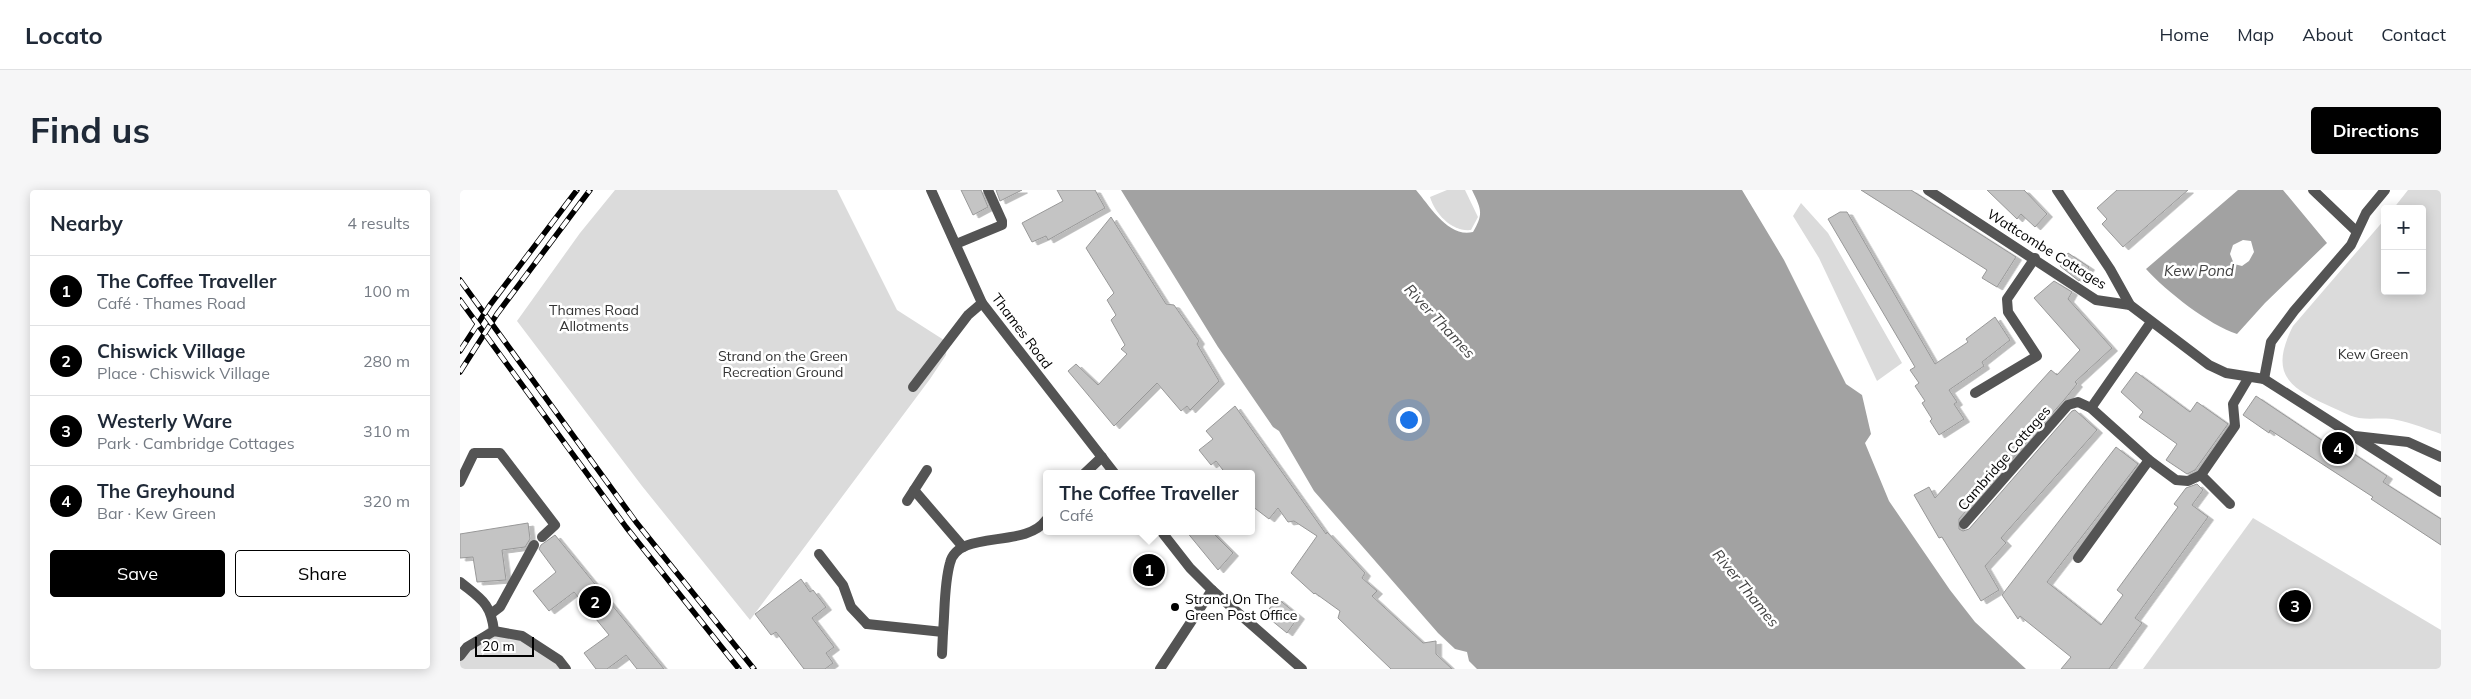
<!DOCTYPE html>
<meta charset="utf-8">
<style>
:root{--surface:#fff;--page:#f6f6f7;--text:#1f2937;--muted:#747a83;--line:#e0e1e3;--accent:#000}
body{margin:0;font-family:Mulish,sans-serif;background:var(--page);color:var(--text)}
.controls{position:absolute;right:15px;top:15px;display:grid;overflow:hidden;border-radius:5px;box-shadow:0 2px 12px #0003}
.controls button{width:45px;height:45px;display:grid;place-items:center;padding:0;border:0;border-bottom:1px solid var(--line);background:var(--surface);color:var(--text);font:25px sans-serif}
.scale{position:absolute;left:15px;bottom:12px;width:59px;box-sizing:border-box;padding-left:5px;border:2px solid #000;border-top:0;font-size:14px;line-height:18px;white-space:nowrap;color:#000;-webkit-text-stroke:4px #fff;paint-order:stroke}
.you{position:absolute;left:948px;top:229px;width:18px;height:18px;margin:-12px;border:4px solid #fff;border-radius:50%;background:#1a73e8;box-shadow:0 0 0 8px #1a73e833}
.badge{display:grid;place-items:center;width:32px;height:32px;border-radius:50%;background:var(--accent);color:#fff;font-size:16px;font-weight:700}
.pin{position:absolute;translate:-50% -50%;border:2px solid #fff;box-shadow:0 1px 5px #0006}
.popup{position:absolute;left:583px;top:280px;width:212px;height:65px;box-sizing:border-box;display:grid;place-content:center;border-radius:5px;background:var(--surface);filter:drop-shadow(0 1px 4px #0005);font-size:16px;white-space:nowrap;color:var(--muted)}
.popup b{font-size:19px;color:var(--text)}
.popup::after{content:'';position:absolute;left:50%;top:100%;margin-left:-10px;border:10px solid transparent;border-top-color:var(--surface)}
.list{margin:0;padding:0;list-style:none}
h2{display:flex;justify-content:space-between;align-items:center;height:65px;margin:0;padding:0 20px;font-size:21px}
h2 small{font-size:16px;font-weight:400;color:var(--muted)}
.list li{display:grid;grid-template-columns:32px 1fr auto;gap:15px;align-items:center;box-sizing:border-box;height:70px;padding:0 20px;border-top:1px solid var(--line)}
.list b{display:block;font-size:19px;white-space:nowrap}
.list p{margin:0;font-size:16px;white-space:nowrap;color:var(--muted)}
.list em{font-size:16px;font-style:normal;color:var(--muted)}
.actions{display:flex;gap:10px;padding:15px 20px}
.actions a{flex:1;padding:11px 0;border:1px solid var(--accent);border-radius:5px;text-align:center;font-size:18px;color:var(--accent)}
.actions .main{background:var(--accent);color:#fff}
.map{position:relative;flex:none;width:1981px;height:479px;overflow:hidden;border-radius:5px}
header{display:flex;align-items:center;gap:30px;box-sizing:border-box;height:70px;padding:0 25px;background:var(--surface);border-bottom:1px solid var(--line)}
header strong{font-size:24px}
nav{display:flex;gap:28px;margin-inline-start:auto;font-size:18px}
.intro{display:flex;align-items:center;justify-content:space-between;box-sizing:border-box;height:120px;padding:0 30px}
h1{margin:0;font-size:35px}
.button{padding:12px 22px;border-radius:5px;background:var(--accent);color:#fff;font-size:18px;font-weight:700}
main{display:flex;gap:30px;padding:0 30px}
aside{flex:1;background:var(--surface);border-radius:5px;box-shadow:0 2px 12px #0003}
.map>svg:first-child{display:block}
.green{fill:#dbdbdb}
.water{fill:#a2a2a2;fill-rule:evenodd}
.building{fill:#c4c4c4;stroke:#989898;filter:url(#shadow)}
.lines{fill:none;stroke-linecap:round;stroke-linejoin:round}
.service{stroke:#545454;stroke-width:10}
.minor{stroke:#545454;stroke-width:10}
.rail-casing{stroke:#000;stroke-width:5.5}
.rail{stroke:#fff;stroke-width:4;stroke-dasharray:11;stroke-linecap:butt}
.poi-dot{fill:#000;stroke:#fff;stroke-width:2}
.labels{text-anchor:middle;dominant-baseline:central;stroke-width:5;stroke-linejoin:round;paint-order:stroke}
.street-label{font-size:14px;fill:#000;stroke:#fff}
.park-label{font-size:14px;fill:#323232;stroke:#fff}
.poi-label{font-size:14px;fill:#000;stroke:#fff;text-anchor:start}
.water-label{font-size:15px;font-style:italic;fill:#434343;stroke:#fff}
</style>
<header>
<strong>Locato</strong>
<nav><a>Home</a><a>Map</a><a>About</a><a>Contact</a></nav>
</header>
<div class="intro"><h1>Find us</h1><a class="button">Directions</a></div>
<main>
<aside>
<h2>Nearby<small>4 results</small></h2>
<ul class="list">
<li><span class="badge">1</span><div><b>The Coffee Traveller</b><p>Café · Thames Road</p></div><em>100 m</em></li>
<li><span class="badge">2</span><div><b>Chiswick Village</b><p>Place · Chiswick Village</p></div><em>280 m</em></li>
<li><span class="badge">3</span><div><b>Westerly Ware</b><p>Park · Cambridge Cottages</p></div><em>310 m</em></li>
<li><span class="badge">4</span><div><b>The Greyhound</b><p>Bar · Kew Green</p></div><em>320 m</em></li>
</ul>
<div class="actions"><a class="main">Save</a><a>Share</a></div>
</aside>
<div class="map">
<svg width="1981" height="479" viewBox="0 0 1981 479">
<defs>
<filter id="shadow"><feDropShadow dx="5.5" dy="3" stdDeviation="0" flood-color="#0004"/></filter>
</defs>
<rect width="100%" height="100%" fill="#fff"/>
<!-- green -->
<g class="green">
<polygon points="155,0 377,0 437,120 487,152 486,165 470,189 290,430 182,296 57,131 120,43"/>
<path d="M 987,0 L 1005,0 L 1018,27 L 1011,40 C 992,42 975,24 970,7 Z"/>
<path d="M 1948,0 L 1981,0 L 1981,244 C 1967,239 1952,233 1937,230 C 1925,227 1911,230 1899,228 C 1888,226 1877,219 1867,215 C 1824,196 1811,180 1833,136 L 1925,29 L 1925,101 L 1962,101 L 1962,19 L 1933,19 Z"/>
<polygon points="1341,13 1368,43 1442,173 1417,191 1359,68 1333,26"/>
<polygon points="1793,328 1981,440 1981,479 1683,479"/>
<polygon points="32,434 110,479 0,479 0,463"/>
</g>
<!-- water -->
<g class="water">
<path d="M 661,0 L 956,0 C 970,16 988,48 1013,42 C 1024,23 1021,19 1012,0 L 1282,0 L 1324,70 L 1386,194 L 1402,205 L 1411,244 L 1405,253 L 1429,311 L 1490,400 L 1515,432 L 1566,479 L 1017,479 L 1009,471 L 1007,462 L 995,459 L 978,443 L 854,301 L 819,241 L 813,237 L 758,157 Z"/>
<path d="M 1778,0 L 1823,0 L 1867,53 L 1805,113 L 1777,144 C 1749,135 1706,101 1686,79 ZM 1783,50 L 1791,51 L 1794,62 L 1789,71 L 1782,76 L 1774,74 L 1770,64 L 1773,55 Z"/>
</g>
<!-- building -->
<g class="building">
<polygon points="501,0 521,0 528,17 513,25"/>
<polygon points="536,0 562,0 540,11"/>
<polygon points="597,0 635,0 645,18 588,50 586,46 572,52 562,33 603,11"/>
<polygon points="1401,0 1451,0 1556,67 1537,97 1522,88 1527,80"/>
<polygon points="1527,0 1564,0 1587,24 1575,37 1561,24 1557,29"/>
<polygon points="1657,0 1728,0 1663,57 1642,34 1647,29 1637,18"/>
<polygon points="1380,22 1387,22 1475,174 1508,152 1506,149 1535,127 1550,150 1522,172 1524,176 1489,200 1497,212 1494,214 1504,229 1479,245 1470,231 1472,229 1462,213 1465,211 1455,196 1459,193 1450,180 1455,177 1368,29"/>
<polygon points="651,27 706,114 714,115 739,151 737,154 759,191 730,220 727,216 721,221 697,193 654,236 608,181 616,174 638,195 667,164 661,159 665,155 651,130 656,125 647,110 654,103 626,58"/>
<polygon points="1608,63 1629,77 1619,91 1600,76"/>
<polygon points="1594,91 1612,102 1608,109 1652,158 1615,192 1617,194 1604,210 1499,329 1499,339 1503,341 1509,339 1612,221 1615,220 1637,240 1541,348 1546,353 1525,376 1539,400 1521,411 1482,347 1479,348 1454,305 1469,297 1475,308 1591,180 1597,185 1620,160 1574,108"/>
<polygon points="1676,182 1730,222 1737,212 1768,234 1735,280 1727,284 1706,270 1717,254 1679,227 1683,222 1661,202"/>
<polygon points="1796,206 1866,253 1870,248 1927,286 1923,292 1981,329 1981,355 1911,309 1913,307 1810,240 1809,243 1783,225"/>
<polygon points="775,216 866,344 867,342 905,383 902,388 917,401 912,406 963,453 976,451 976,464 992,479 931,479 878,428 880,421 855,403 854,404 831,383 857,346 834,331 828,332 818,318 809,329 792,316 792,284 766,284 756,271 751,275 739,260 753,249 746,241"/>
<polygon points="1656,257 1678,274 1587,392 1641,435 1663,405 1657,400 1718,317 1714,314 1726,298 1737,294 1743,300 1732,315 1748,327 1675,428 1682,433 1649,479 1601,479 1611,467 1560,426 1558,429 1542,405"/>
<polygon points="68,333 70,349 65,357 42,360 46,390 17,392 13,367 0,368 0,344"/>
<polygon points="726,341 751,341 773,363 758,380"/>
<polygon points="95,345 204,479 177,479 166,465 147,479 136,479 124,463 149,445 114,402 89,421 73,401 96,382 79,359 81,355"/>
<polygon points="341,389 350,402 353,400 366,417 352,428 374,457 366,463 373,473 365,479 344,479 316,442 311,445 295,424"/>
<polygon points="817,408 839,426 827,443 805,425"/>
</g>
<g class="lines">
<!-- service -->
<g class="service">
<polyline points="496,54 542,35 542,31 528,0"/>
<polyline points="453,197 508,125 522,113"/>
<polyline points="0,292 14,263 40,263 95,335 82,347"/>
<polyline points="454,300 503,357"/>
<polyline points="447,311 467,280"/>
<polyline points="359,364 383,395 391,417 407,434"/>
<path d="M 0,392 C 21,409 31,413 34,441"/>
<polyline points="32,423 40,417 74,355"/>
<polyline points="700,479 752,400"/>
</g>
<!-- minor -->
<g class="minor">
<polyline points="471,0 522,113 655,284"/>
<polyline points="1468,0 1636,110 1670,115"/>
<polyline points="1597,0 1650,79 1670,115 1749,175 1766,183 1804,189 1981,302"/>
<polyline points="1853,0 1896,41"/>
<polyline points="1804,189 1811,152 1834,121 1891,55 1906,23 1925,0"/>
<polyline points="1515,203 1577,166 1548,122 1547,109 1575,68"/>
<polyline points="1631,218 1691,132"/>
<polyline points="1895,246 1948,252 1981,267"/>
<polyline points="624,284 642,267"/>
<polyline points="1741,285 1770,314"/>
<polyline points="1504,334 1608,215 1618,212 1631,218 1689,270 1716,290 1728,291 1741,285 1775,236 1773,214 1789,187"/>
<polyline points="701,341 730,378 752,400 842,479"/>
<polyline points="1618,368 1689,270"/>
<path d="M 407,434 L 483,442 C 485,420 484,394 490,373 C 498,339 566,359 586,330"/>
<polyline points="482,464 483,442"/>
<polyline points="0,466 7,457 34,441 62,446 99,470 106,479"/>
</g>
<defs>
<g id="rail">
<polyline points="0,90 176,332 294,479"/>
<polyline points="0,110 166,337 279,479"/>
<polyline points="0,161 30,115 117,0"/>
<polyline points="0,182 37,124 130,0"/>
</g>
</defs>
<!-- rail casing -->
<use href="#rail" class="rail-casing"/>
<!-- rail -->
<use href="#rail" class="rail"/>
</g>
<!-- markers -->
<circle class="poi-dot" cx="715" cy="417" r="5"/>
<g class="labels">
<!-- street labels -->
<g class="street-label">
<text transform="translate(1587 59) rotate(32)">Wattcombe Cottages</text>
<text transform="translate(562 141) rotate(53)">Thames Road</text>
<text transform="translate(1544 268) rotate(-49)">Cambridge Cottages</text>
</g>
<!-- park labels -->
<g class="park-label">
<text x="134" y="120">Thames Road<tspan x="134" dy="16">Allotments</tspan></text>
<text x="1913" y="164">Kew Green</text>
<text x="323" y="166">Strand on the Green<tspan x="323" dy="16">Recreation Ground</tspan></text>
</g>
<!-- poi labels -->
<g class="poi-label">
<text x="725" y="409">Strand On The<tspan x="725" dy="16">Green Post Office</tspan></text>
</g>
<!-- water labels -->
<g class="water-label">
<text x="1739" y="80">Kew Pond</text>
<text transform="translate(980 131) rotate(47)">River Thames</text>
<text transform="translate(1286 398) rotate(51)">River Thames</text>
</g>
</g>
</svg>
<div class="controls">
<button>+</button>
<button>−</button>
</div>
<div class="scale">20 m</div>
<div class="you"></div>
<div class="pin badge" style="left:689px;top:380px">1</div>
<div class="popup"><b>The Coffee Traveller</b>Café</div>
<div class="pin badge" style="left:135px;top:412px">2</div>
<div class="pin badge" style="left:1835px;top:416px">3</div>
<div class="pin badge" style="left:1878px;top:258px">4</div>
</div>
</main>
